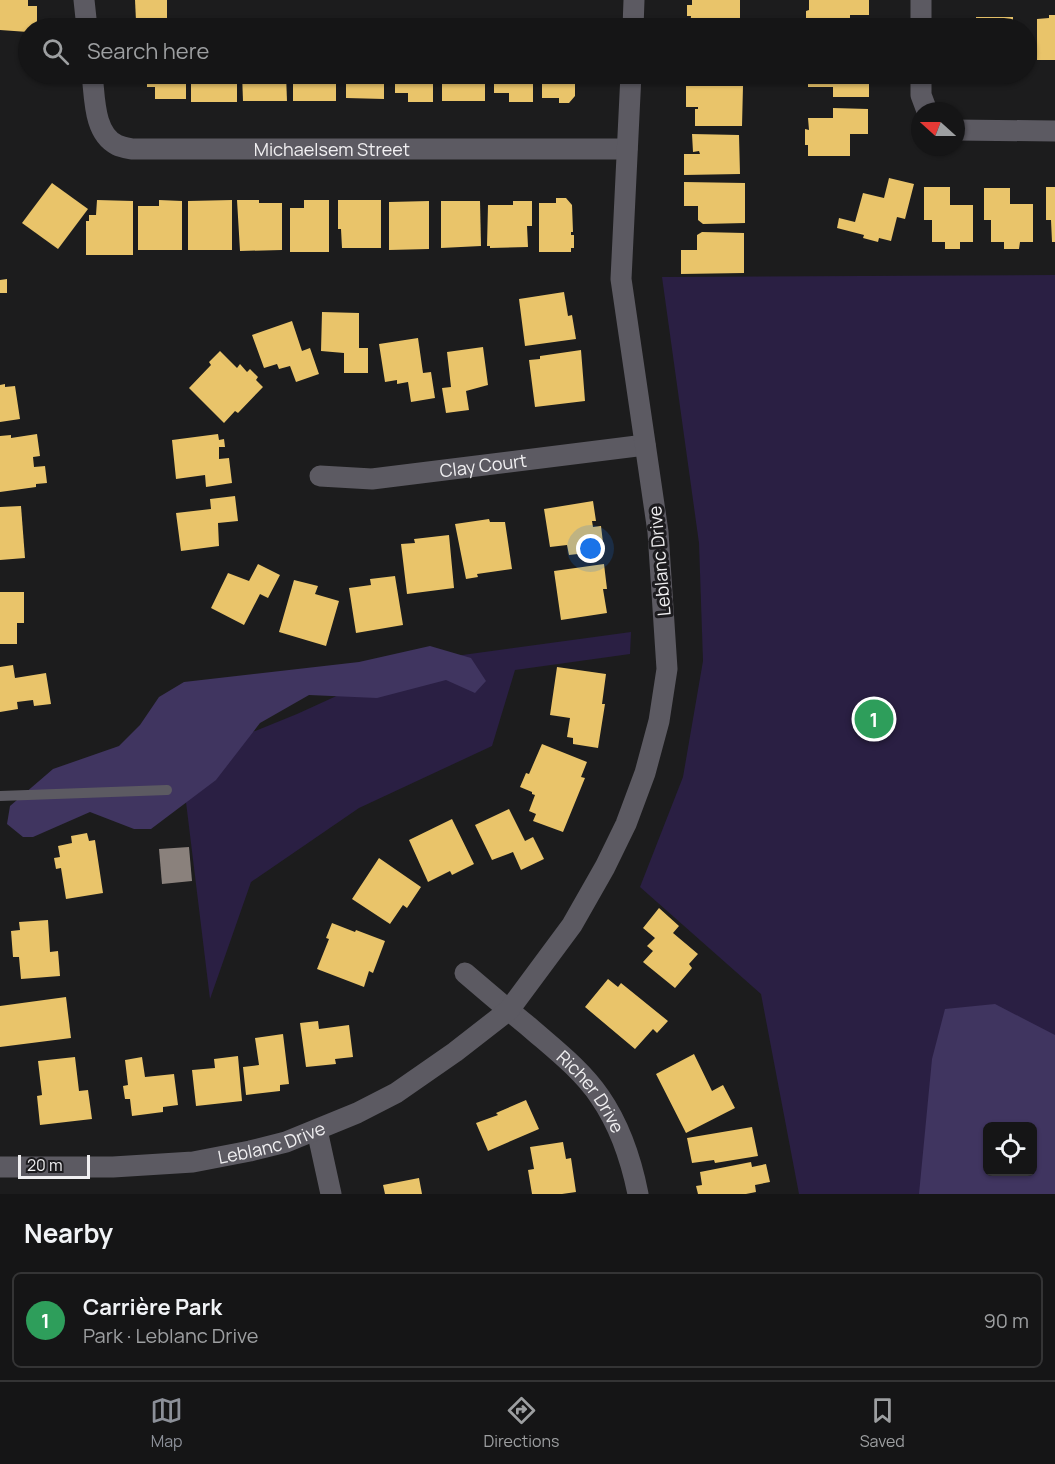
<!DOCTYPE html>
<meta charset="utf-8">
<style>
:root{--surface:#151516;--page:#222223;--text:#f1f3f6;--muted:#9d9fa1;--line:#343435;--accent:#8c9099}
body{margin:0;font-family:Manrope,sans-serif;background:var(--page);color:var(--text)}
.controls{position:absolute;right:18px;bottom:18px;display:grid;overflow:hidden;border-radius:9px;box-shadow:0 2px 4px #0004}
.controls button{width:54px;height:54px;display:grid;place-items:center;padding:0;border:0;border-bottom:2px solid var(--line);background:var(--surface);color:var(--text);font:30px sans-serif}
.compass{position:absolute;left:911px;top:102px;width:54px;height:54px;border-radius:50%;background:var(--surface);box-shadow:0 2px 4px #0004;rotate:291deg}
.scale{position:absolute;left:18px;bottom:15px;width:72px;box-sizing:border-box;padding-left:6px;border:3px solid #f0eff1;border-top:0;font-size:16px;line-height:21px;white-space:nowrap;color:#f0eff1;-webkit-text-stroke:4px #1c1b1e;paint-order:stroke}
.you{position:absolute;left:591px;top:549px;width:21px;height:21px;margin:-15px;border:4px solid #fff;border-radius:50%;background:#1a73e8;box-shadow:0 0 0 9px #1a73e833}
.badge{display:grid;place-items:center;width:39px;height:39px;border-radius:50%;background:var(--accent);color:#fff;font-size:20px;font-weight:700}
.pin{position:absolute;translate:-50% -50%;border:3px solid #fff;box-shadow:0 2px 6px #0006}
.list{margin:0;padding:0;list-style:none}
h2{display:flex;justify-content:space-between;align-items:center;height:78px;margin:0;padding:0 24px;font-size:26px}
h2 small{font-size:20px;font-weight:400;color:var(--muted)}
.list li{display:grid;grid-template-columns:39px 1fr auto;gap:18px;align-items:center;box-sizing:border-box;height:96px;margin:0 12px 12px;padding:0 12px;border:2px solid var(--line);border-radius:9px}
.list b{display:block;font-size:22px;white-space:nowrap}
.list p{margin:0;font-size:20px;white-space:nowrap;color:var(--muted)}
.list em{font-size:20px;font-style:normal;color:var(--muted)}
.icon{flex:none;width:33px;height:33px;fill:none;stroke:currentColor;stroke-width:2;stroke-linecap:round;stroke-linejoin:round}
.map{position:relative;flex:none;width:1055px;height:1194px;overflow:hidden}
.search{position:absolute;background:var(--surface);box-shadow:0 2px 4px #0004;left:18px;right:18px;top:18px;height:66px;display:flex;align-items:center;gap:15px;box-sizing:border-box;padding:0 21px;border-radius:33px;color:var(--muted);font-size:22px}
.sheet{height:186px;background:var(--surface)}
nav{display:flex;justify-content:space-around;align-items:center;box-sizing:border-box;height:84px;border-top:2px solid var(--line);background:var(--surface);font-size:16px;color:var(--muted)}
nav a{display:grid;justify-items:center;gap:3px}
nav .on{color:var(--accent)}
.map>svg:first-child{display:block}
.green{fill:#2a1f43;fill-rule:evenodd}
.forest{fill:#403560;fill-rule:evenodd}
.homes{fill:#e9c46a}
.industry{fill:#8a817c}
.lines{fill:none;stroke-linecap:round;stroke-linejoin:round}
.lane{stroke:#5c5a62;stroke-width:10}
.street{stroke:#5c5a62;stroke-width:21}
.labels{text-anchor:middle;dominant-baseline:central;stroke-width:6;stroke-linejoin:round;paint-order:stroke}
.street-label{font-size:18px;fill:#f0eff1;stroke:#1c1b1e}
</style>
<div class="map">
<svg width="1055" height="1194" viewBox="0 0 1055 1194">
<rect width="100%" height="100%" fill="#1c1c1d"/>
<!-- green -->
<g class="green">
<path d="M 1055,275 L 1055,1194 L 799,1194 L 761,994 L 640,887 L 683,777 L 703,661 L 699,543 L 662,277 ZM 988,1126 L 1032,1126 L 1032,1172 L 988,1172 Z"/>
<polygon points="631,632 630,654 515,670 492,746 359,808 251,882 210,999 181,761 297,714 411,662"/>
</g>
<!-- forest -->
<g class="forest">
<polygon points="430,646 471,658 486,681 475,693 446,680 377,698 309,695 260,723 216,780 151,829 134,829 90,812 33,837 23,837 7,824 10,806 53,769 119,746 140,725 159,697 184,682 359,662"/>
<path d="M 995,1004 L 1055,1035 L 1055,1194 L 919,1194 L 932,1059 L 945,1009 ZM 988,1126 L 1032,1126 L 1032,1172 L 988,1172 Z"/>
</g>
<!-- homes -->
<g class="homes">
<polygon points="0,0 28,0 28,6 37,6 37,28 28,28 28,32 0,30"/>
<polygon points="135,0 167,0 167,20 136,21"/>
<polygon points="692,0 740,0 740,27 690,27 691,16 687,16 687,5 692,5"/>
<polygon points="809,0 869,0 869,15 850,15 850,28 809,28 809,26 806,25 806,11 809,10"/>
<polygon points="1049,15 1055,15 1055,60 1037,60 1037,19 1049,18"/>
<rect x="976" y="17" width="37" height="11"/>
<polygon points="147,74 186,74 186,99 155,99 155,87 147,87"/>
<rect x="191" y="74" width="46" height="28"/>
<polygon points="242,74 286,74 287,101 243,101"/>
<polygon points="293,74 336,75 336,101 293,101"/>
<polygon points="346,74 384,74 384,99 346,98"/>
<polygon points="395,74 433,74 433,102 408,102 408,93 395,93"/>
<rect x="442" y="74" width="43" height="27"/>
<polygon points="494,74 533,74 533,102 509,102 509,93 494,93"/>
<polygon points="542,74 575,74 575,96 569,103 559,103 559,98 542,98"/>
<rect x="688" y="74" width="52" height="4"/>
<polygon points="808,74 869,74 869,97 833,97 833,87 808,87"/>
<rect x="976" y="74" width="37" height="5"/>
<polygon points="686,86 743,86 742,126 695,126 695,109 698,109 698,107 686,107"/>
<polygon points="833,108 868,109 868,134 850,134 850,156 808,156 808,145 805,145 805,129 809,130 808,118 833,118"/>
<polygon points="692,134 739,135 740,174 684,175 684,154 700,154 699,151 693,152"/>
<polygon points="889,178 914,184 905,219 897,217 891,241 879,238 878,242 863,238 864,235 837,228 839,218 855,222 863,193 884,198"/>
<polygon points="684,182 745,183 745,223 703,224 698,220 698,206 684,206"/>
<polygon points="52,183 88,209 58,249 22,223"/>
<polygon points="924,187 950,187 950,205 973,205 973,242 960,242 960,249 945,249 945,242 932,242 932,220 924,220"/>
<polygon points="1046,187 1055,187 1055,242 1052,242 1051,220 1046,220"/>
<polygon points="984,188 1010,188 1010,204 1033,204 1033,242 1020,242 1019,249 1004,249 1004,242 991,242 991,220 984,220"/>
<polygon points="556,198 566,198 572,205 573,232 571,232 571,235 574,235 574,248 571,248 571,252 539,252 539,203 556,203"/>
<polygon points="97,200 133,201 133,255 86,255 86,221 89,221 89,215 96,215"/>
<polygon points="159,200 182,201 182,250 138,250 138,206 159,206"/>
<polygon points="232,200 232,250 188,250 188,201"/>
<polygon points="237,200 259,200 259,203 282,203 282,250 240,251"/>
<polygon points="304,200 329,200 329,252 290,252 290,208 304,208"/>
<polygon points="338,200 381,200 381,248 342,248 341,229 338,229"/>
<polygon points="429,201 429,249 389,250 389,202"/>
<polygon points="441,201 480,201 481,246 441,248"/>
<polygon points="513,201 532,201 532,226 527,226 528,247 490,248 490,246 487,246 488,205 513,205"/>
<polygon points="702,232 744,233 744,273 681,274 681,250 697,250 697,235"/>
<polygon points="7,279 7,293 0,293 0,280"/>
<polygon points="564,292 568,316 572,315 576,339 525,346 519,299"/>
<polygon points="322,312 359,313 359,348 368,348 368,373 344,373 344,353 321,351"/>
<polygon points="292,321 302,351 310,348 319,374 296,382 290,366 279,369 277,364 264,368 252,335"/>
<polygon points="418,338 423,373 431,372 435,398 411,402 408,382 397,384 397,380 385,382 379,344"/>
<polygon points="483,347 488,385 466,391 469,410 446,413 442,388 451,387 447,352"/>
<polygon points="581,350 585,401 535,407 529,360 540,359 540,356"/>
<polygon points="220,351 237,368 240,364 247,372 250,369 258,377 256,380 263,387 238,413 235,411 224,423 189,388 211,365 209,362"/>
<polygon points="5,384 5,387 15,386 20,419 0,422 0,385"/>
<polygon points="37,434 40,456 33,457 34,467 45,466 47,483 36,484 36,487 0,492 0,436 11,435 11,438"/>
<polygon points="218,434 219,440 224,439 225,447 219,447 219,459 229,458 232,483 206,487 205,475 176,479 172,440"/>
<polygon points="235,496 238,521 218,523 219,546 181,551 176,513 211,509 210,499"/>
<polygon points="593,501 596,521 592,521 593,527 601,526 604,551 569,555 567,545 550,547 544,509"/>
<polygon points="21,506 25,558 0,560 0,507"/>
<polygon points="489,519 490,522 505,522 512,569 477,574 478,577 466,579 455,524"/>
<polygon points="449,535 454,588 407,594 401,544 415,543 414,539"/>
<polygon points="258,564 280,575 268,598 260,594 244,625 211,608 228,573 249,581"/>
<polygon points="604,564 607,589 603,589 607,613 561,620 554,571"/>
<polygon points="395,576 403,625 356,633 349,588 371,585 370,579"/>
<polygon points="294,580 318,586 315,594 339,601 326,646 279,632"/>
<polygon points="0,592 24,592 24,623 17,623 17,644 0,644"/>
<polygon points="13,665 15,678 46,673 51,704 34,706 33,700 17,702 18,709 0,712 0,667"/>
<polygon points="557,667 606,674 602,704 605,704 598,748 573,744 573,738 567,737 570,718 550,715"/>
<polygon points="542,744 587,762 581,777 585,778 563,832 533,821 536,814 529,811 535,795 532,794 532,792 520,787 526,773 529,774"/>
<polygon points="509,809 525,841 533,837 544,859 521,870 513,852 492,860 475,825"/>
<polygon points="452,819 474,864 452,875 450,871 428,882 409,840"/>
<polygon points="87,833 89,841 95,840 103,893 66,899 61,868 56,869 54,858 60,857 58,846 72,843 71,836"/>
<polygon points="379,858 421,887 407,908 403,905 390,924 352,899"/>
<polygon points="659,908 679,926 673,933 698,954 689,964 692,968 675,988 643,962 653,951 647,946 655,938 643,928"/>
<polygon points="48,920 50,952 58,951 60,976 21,979 19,957 13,957 11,931 20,930 19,922"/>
<polygon points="332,923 355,932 356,930 385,941 373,973 369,971 364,987 317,969 329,939 326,938"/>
<polygon points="608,979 618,987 621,983 668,1021 657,1033 653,1029 635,1049 585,1007"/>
<polygon points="66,997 71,1038 0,1047 0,1006"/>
<polygon points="318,1021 319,1029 349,1025 353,1057 335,1059 336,1064 306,1067 300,1023"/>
<polygon points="283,1034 289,1084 280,1085 280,1091 246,1095 243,1067 259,1065 255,1038"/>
<polygon points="694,1054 712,1091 723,1085 735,1108 686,1133 656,1074"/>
<polygon points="238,1056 242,1101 196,1106 192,1070 215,1068 214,1059"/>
<polygon points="75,1057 79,1091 88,1090 92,1119 40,1125 37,1096 42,1095 38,1061"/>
<polygon points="142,1057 145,1077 174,1074 178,1105 163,1107 163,1112 132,1116 130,1099 125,1099 123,1086 128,1085 125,1060"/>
<polygon points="526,1100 539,1129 488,1151 476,1123 498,1115 496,1113"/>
<polygon points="752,1127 758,1156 715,1163 714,1160 692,1163 687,1138"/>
<polygon points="563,1142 566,1159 571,1158 576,1192 562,1194 532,1194 528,1170 534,1169 530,1147"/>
<polygon points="751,1162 752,1167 766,1164 770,1182 755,1185 756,1192 746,1194 698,1194 696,1186 702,1185 700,1172"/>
<polygon points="419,1178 422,1194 385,1194 383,1185"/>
</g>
<!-- industry -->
<polygon class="industry" points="189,847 192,881 162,884 159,849"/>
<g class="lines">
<!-- lane -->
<polyline class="lane" points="0,796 167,790"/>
<!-- street -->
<g class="street">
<polyline points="84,0 87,28"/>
<polyline points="921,0 921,28"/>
<polyline points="633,28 634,0"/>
<path id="s1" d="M 92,74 C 95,96 93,133 117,145 C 121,147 127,148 132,149 L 627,149"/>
<polyline points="921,74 921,95 927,111"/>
<polyline points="956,130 1055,131"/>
<path id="s2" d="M 320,476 L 372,479 L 645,445"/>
<path id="s3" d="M 465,973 C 486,991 507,1009 528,1026 C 553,1048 581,1069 600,1097 C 620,1126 631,1159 638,1194"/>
<polyline points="317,1130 331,1194"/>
<path id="s4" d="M 0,1167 L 113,1167 L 193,1162 L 250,1151 L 286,1142 L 357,1113 L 396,1093 L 455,1052 L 509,1010 L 572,925 L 605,867 L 626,824 L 645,773 L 659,721 L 667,669 L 658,532 L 621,279 L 631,74"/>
</g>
</g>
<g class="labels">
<!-- street labels -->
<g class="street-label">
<text stroke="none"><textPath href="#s1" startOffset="294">Michaelsem Street</textPath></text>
<text stroke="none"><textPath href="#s2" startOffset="164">Clay Court</textPath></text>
<text transform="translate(659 561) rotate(-95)">Leblanc Drive</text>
<text stroke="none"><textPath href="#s3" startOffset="174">Richer Drive</textPath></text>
<text stroke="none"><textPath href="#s4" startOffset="274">Leblanc Drive</textPath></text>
</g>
</g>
</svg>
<div class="controls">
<button><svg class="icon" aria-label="locate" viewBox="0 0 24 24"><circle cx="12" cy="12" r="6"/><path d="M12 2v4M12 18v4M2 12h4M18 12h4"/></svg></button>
</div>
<svg class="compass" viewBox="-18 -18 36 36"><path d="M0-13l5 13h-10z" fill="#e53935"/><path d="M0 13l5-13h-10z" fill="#9d9fa1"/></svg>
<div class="scale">20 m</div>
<div class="you"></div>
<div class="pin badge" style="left:874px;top:719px;background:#2e9e5b">1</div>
<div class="search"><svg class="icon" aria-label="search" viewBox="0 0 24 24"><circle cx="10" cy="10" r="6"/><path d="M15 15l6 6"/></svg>Search here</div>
</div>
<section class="sheet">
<h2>Nearby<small></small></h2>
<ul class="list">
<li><span class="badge" style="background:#2e9e5b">1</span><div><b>Carrière Park</b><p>Park · Leblanc Drive</p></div><em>90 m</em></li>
</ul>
</section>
<nav>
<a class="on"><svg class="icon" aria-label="map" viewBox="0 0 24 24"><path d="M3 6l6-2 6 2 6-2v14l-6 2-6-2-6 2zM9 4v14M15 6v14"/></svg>Map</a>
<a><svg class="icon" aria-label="directions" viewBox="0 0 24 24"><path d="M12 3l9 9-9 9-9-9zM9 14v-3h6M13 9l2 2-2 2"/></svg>Directions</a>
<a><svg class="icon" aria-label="saved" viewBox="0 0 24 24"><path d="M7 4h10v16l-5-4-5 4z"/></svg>Saved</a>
</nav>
